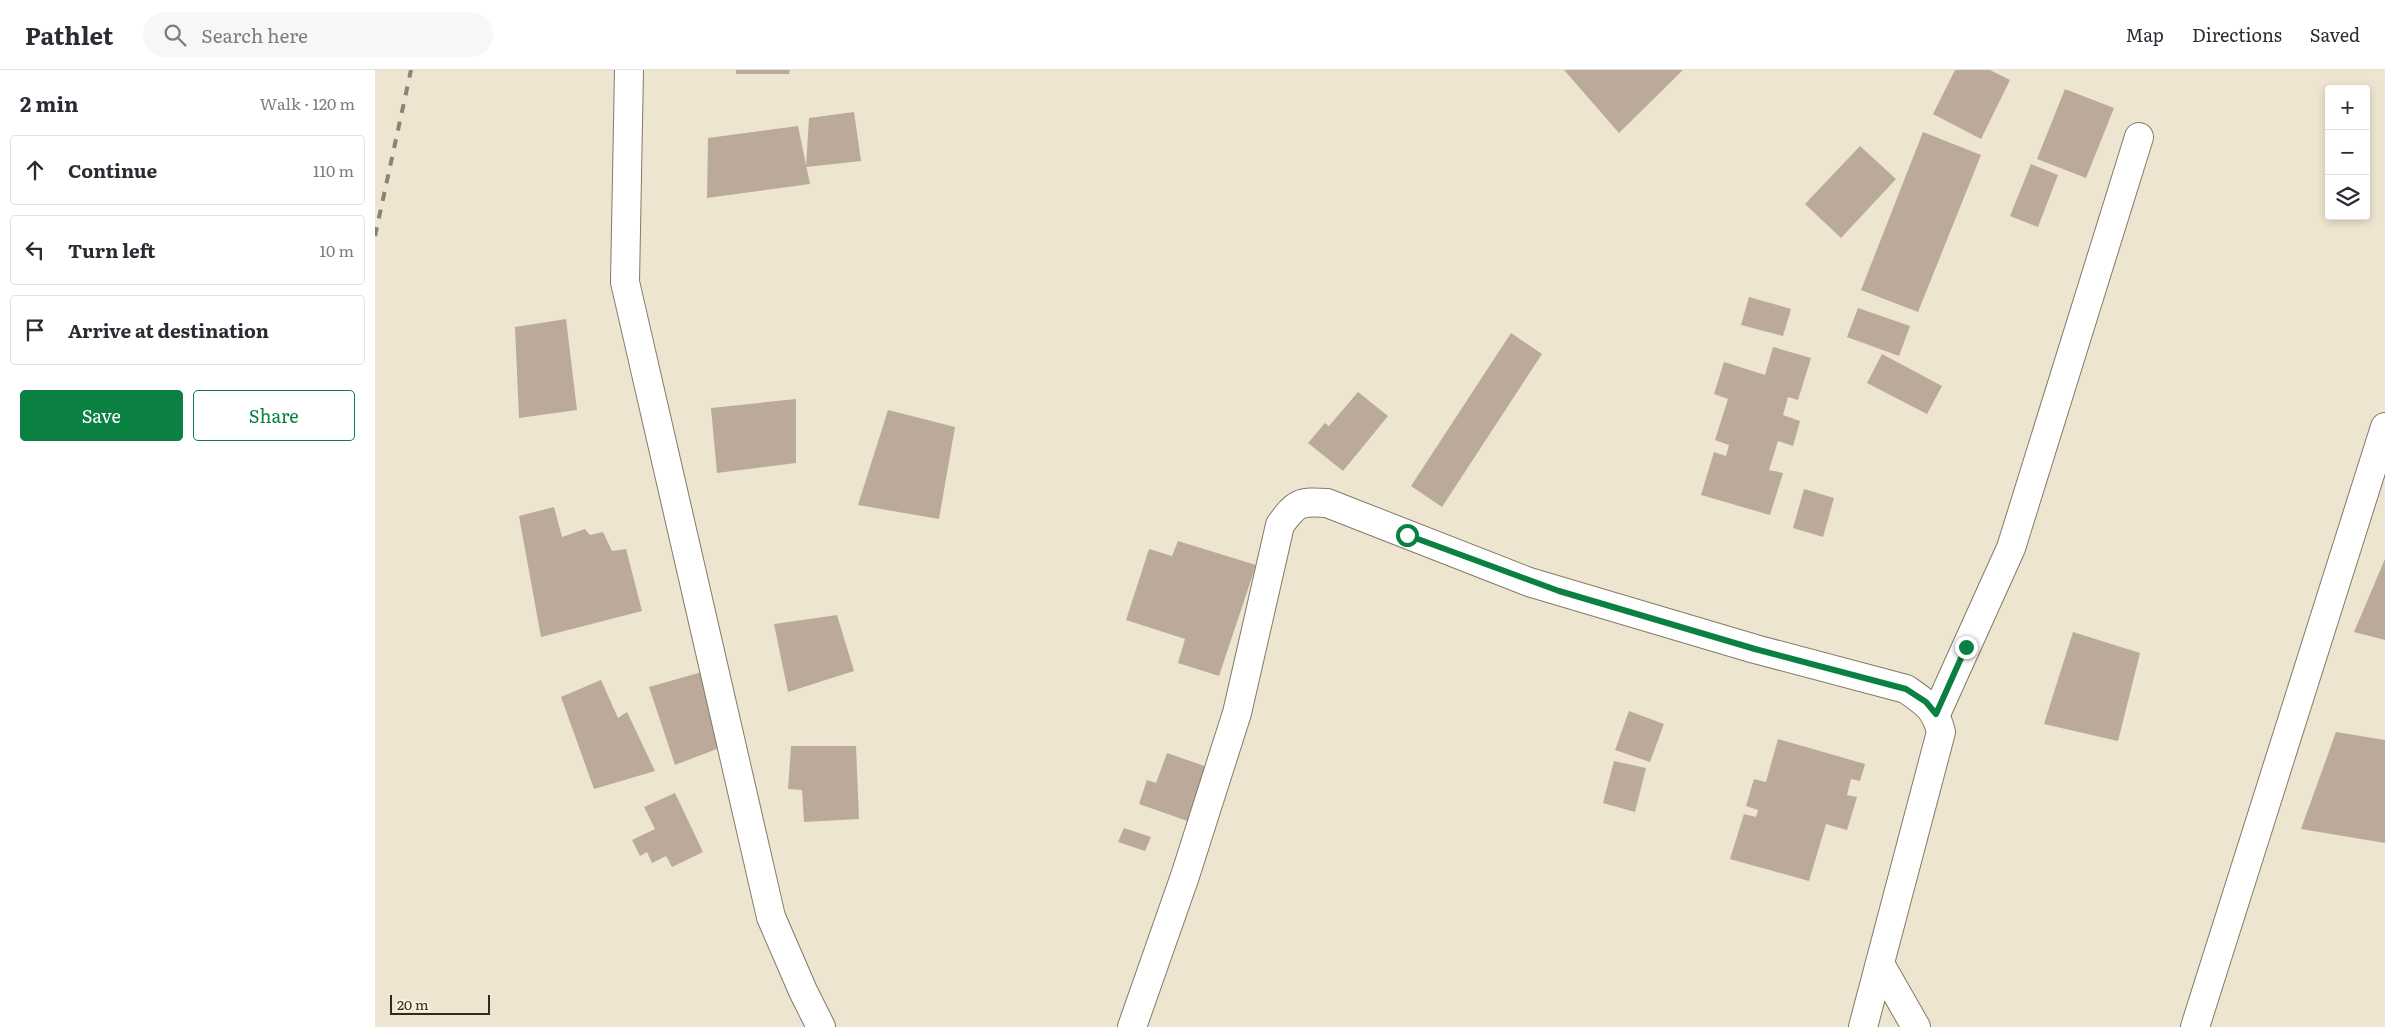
<!DOCTYPE html>
<meta charset="utf-8">
<style>
:root{--surface:#fff;--page:#f7f7f7;--text:#2b2b33;--muted:#7c7c81;--line:#e1e1e2;--accent:#0b8043}
body{margin:0;font-family:Literata,serif;background:var(--page);color:var(--text)}
.controls{position:absolute;right:15px;top:15px;display:grid;overflow:hidden;border-radius:5px;box-shadow:0 2px 8px #0003}
.controls button{width:45px;height:45px;display:grid;place-items:center;padding:0;border:0;border-bottom:1px solid var(--line);background:var(--surface);color:var(--text);font:25px sans-serif}
.scale{position:absolute;left:15px;bottom:12px;width:100px;box-sizing:border-box;padding-left:5px;border:2px solid #2e2b23;border-top:0;font-size:14px;line-height:18px;white-space:nowrap;color:#2e2b23;-webkit-text-stroke:4px #faf2dc;paint-order:stroke}
.stop{position:absolute;width:15px;height:15px;margin:-11px;border:4px solid #0b8043;border-radius:50%;background:#fff}
.stop.end{background:#0b8043;border-color:#fff;box-shadow:0 1px 5px #0008}
.list{margin:0;padding:0;list-style:none}
h2{display:flex;justify-content:space-between;align-items:center;height:65px;margin:0;padding:0 20px;font-size:21px}
h2 small{font-size:16px;font-weight:400;color:var(--muted)}
.list li{display:grid;grid-template-columns:32px 1fr auto;gap:15px;align-items:center;box-sizing:border-box;height:70px;margin:0 10px 10px;padding:0 10px;border:1px solid var(--line);border-radius:5px}
.list b{display:block;font-size:19px;white-space:nowrap}
.list em{font-size:16px;font-style:normal;color:var(--muted)}
.actions{display:flex;gap:10px;padding:15px 20px}
.actions a{flex:1;padding:11px 0;border:1px solid var(--accent);border-radius:5px;text-align:center;font-size:18px;color:var(--accent)}
.actions .main{background:var(--accent);color:#fff}
.icon{flex:none;width:28px;height:28px;fill:none;stroke:currentColor;stroke-width:2;stroke-linecap:round;stroke-linejoin:round}
.map{position:relative;flex:none;width:2010px;height:957px;overflow:hidden}
header{display:flex;align-items:center;gap:30px;box-sizing:border-box;height:70px;padding:0 25px;background:var(--surface);border-bottom:1px solid var(--line)}
header strong{font-size:24px}
nav{display:flex;gap:28px;margin-inline-start:auto;font-size:18px}
.search{width:350px;height:45px;background:var(--page);display:flex;align-items:center;gap:12px;box-sizing:border-box;padding:0 18px;border-radius:28px;color:var(--muted);font-size:19px}
main{display:flex}
aside{flex:1;background:var(--surface)}
.map>svg:first-child{display:block}
.building{fill:#bbaa9a}
.lines{fill:none;stroke-linecap:round;stroke-linejoin:round}
.street-casing{stroke:#827a67;stroke-width:30}
.street{stroke:#fff;stroke-width:28}
.rail{stroke:#888374;stroke-width:4;stroke-dasharray:9 9;stroke-linecap:butt}
.route{stroke:#0b8043;stroke-width:6}
</style>
<header>
<strong>Pathlet</strong>
<div class="search"><svg class="icon" aria-label="search" viewBox="0 0 24 24"><circle cx="10" cy="10" r="6"/><path d="M15 15l6 6"/></svg>Search here</div>
<nav><a>Map</a><a>Directions</a><a>Saved</a></nav>
</header>
<main>
<aside>
<h2>2 min<small>Walk · 120 m</small></h2>
<ul class="list">
<li><svg class="icon" aria-label="ahead" viewBox="0 0 24 24"><path d="M12 20V5M6 11l6-6 6 6"/></svg><div><b>Continue</b></div><em>110 m</em></li>
<li><svg class="icon" aria-label="left" viewBox="0 0 24 24"><path d="M17 20v-9H6M10 6l-5 5 5 5"/></svg><div><b>Turn left</b></div><em>10 m</em></li>
<li><svg class="icon" aria-label="arrive" viewBox="0 0 24 24"><path d="M6 21V4h12l-3 4 3 4H6"/></svg><div><b>Arrive at destination</b></div></li>
</ul>
<div class="actions"><a class="main">Save</a><a>Share</a></div>
</aside>
<div class="map">
<svg width="2010" height="957" viewBox="0 0 2010 957">
<rect width="100%" height="100%" fill="#ede5cf"/>
<!-- building -->
<g class="building">
<polygon points="361,0 415,0 414,4 361,4"/>
<polygon points="1189,0 1308,0 1244,63"/>
<polygon points="1580,0 1615,0 1635,10 1606,69 1558,44"/>
<polygon points="1690,19 1739,38 1711,108 1662,89"/>
<polygon points="479,42 486,91 431,97 434,48"/>
<polygon points="423,56 435,114 332,128 333,68"/>
<polygon points="1548,62 1606,85 1543,242 1486,220"/>
<polygon points="1485,76 1521,109 1466,168 1430,134"/>
<polygon points="1656,94 1683,105 1663,157 1635,146"/>
<polygon points="1374,227 1416,239 1408,266 1366,255"/>
<polygon points="1483,238 1535,256 1524,286 1472,267"/>
<polygon points="191,249 202,340 144,348 140,257"/>
<polygon points="1136,263 1167,284 1067,437 1036,416"/>
<polygon points="1398,277 1436,288 1423,330 1413,327 1408,345 1425,351 1418,376 1403,371 1394,400 1408,403 1395,445 1326,425 1339,382 1351,386 1354,375 1340,370 1353,329 1339,324 1349,292 1390,305"/>
<polygon points="1507,284 1567,316 1552,344 1492,313"/>
<polygon points="983,322 1013,346 968,401 933,373 950,353 954,356"/>
<polygon points="421,329 421,393 342,403 336,338"/>
<polygon points="513,340 580,357 564,449 483,435"/>
<polygon points="1429,419 1459,428 1448,467 1418,458"/>
<polygon points="179,437 187,467 210,459 215,465 228,462 237,481 251,479 267,541 166,567 144,446"/>
<polygon points="803,471 881,495 844,606 803,593 810,569 751,550 774,479 797,486"/>
<polygon points="2010,489 2010,570 1979,562"/>
<polygon points="462,545 479,601 413,622 399,554"/>
<polygon points="1698,562 1765,583 1743,671 1669,654"/>
<polygon points="327,602 347,677 300,695 274,617"/>
<polygon points="226,610 243,648 252,642 280,701 219,719 186,627"/>
<polygon points="1254,641 1289,654 1275,692 1240,680"/>
<polygon points="1961,662 2010,670 2010,773 1926,759"/>
<polygon points="1403,669 1490,694 1485,711 1476,709 1472,725 1482,727 1472,760 1451,754 1434,811 1355,789 1369,744 1381,747 1383,740 1371,736 1379,709 1391,712"/>
<polygon points="416,676 481,676 484,749 429,752 427,720 413,719"/>
<polygon points="792,683 838,699 818,753 764,734 772,710 781,713"/>
<polygon points="1239,691 1271,698 1260,742 1228,733"/>
<polygon points="300,723 328,782 297,797 291,786 277,793 272,782 265,786 257,770 280,759 269,737"/>
<polygon points="749,758 776,767 770,781 743,772"/>
</g>
<g class="lines">
<defs>
<g id="street">
<polyline points="254,0 250,212 396,847 428,921 446,957"/>
<polyline points="1561,644 1636,478 1764,67"/>
<polyline points="1505,894 1541,957"/>
<path d="M 757,957 L 810,806 L 862,643 L 905,455 C 921,433 924,431 952,433 L 1154,512 L 1380,579 L 1531,619 C 1551,633 1560,638 1566,662 L 1488,957"/>
<polyline points="1820,957 2010,357"/>
</g>
</defs>
<!-- street casing -->
<use href="#street" class="street-casing"/>
<!-- street -->
<use href="#street" class="street"/>
<!-- rail -->
<polyline class="rail" points="0,166 36,0"/>
</g>
<g class="lines">
<!-- route -->
<polyline class="route" points="1032,465 1184,521 1380,579 1531,619 1551,632 1561,644 1591,577"/>
</g>
</svg>
<div class="controls">
<button>+</button>
<button>−</button>
<button><svg class="icon" aria-label="layers" viewBox="0 0 24 24"><path d="M12 4l9 5-9 5-9-5zM3 14l9 5 9-5"/></svg></button>
</div>
<div class="scale">20 m</div>
<div class="stop" style="left:1032px;top:465px"></div>
<div class="stop end" style="left:1591px;top:577px"></div>
</div>
</main>
